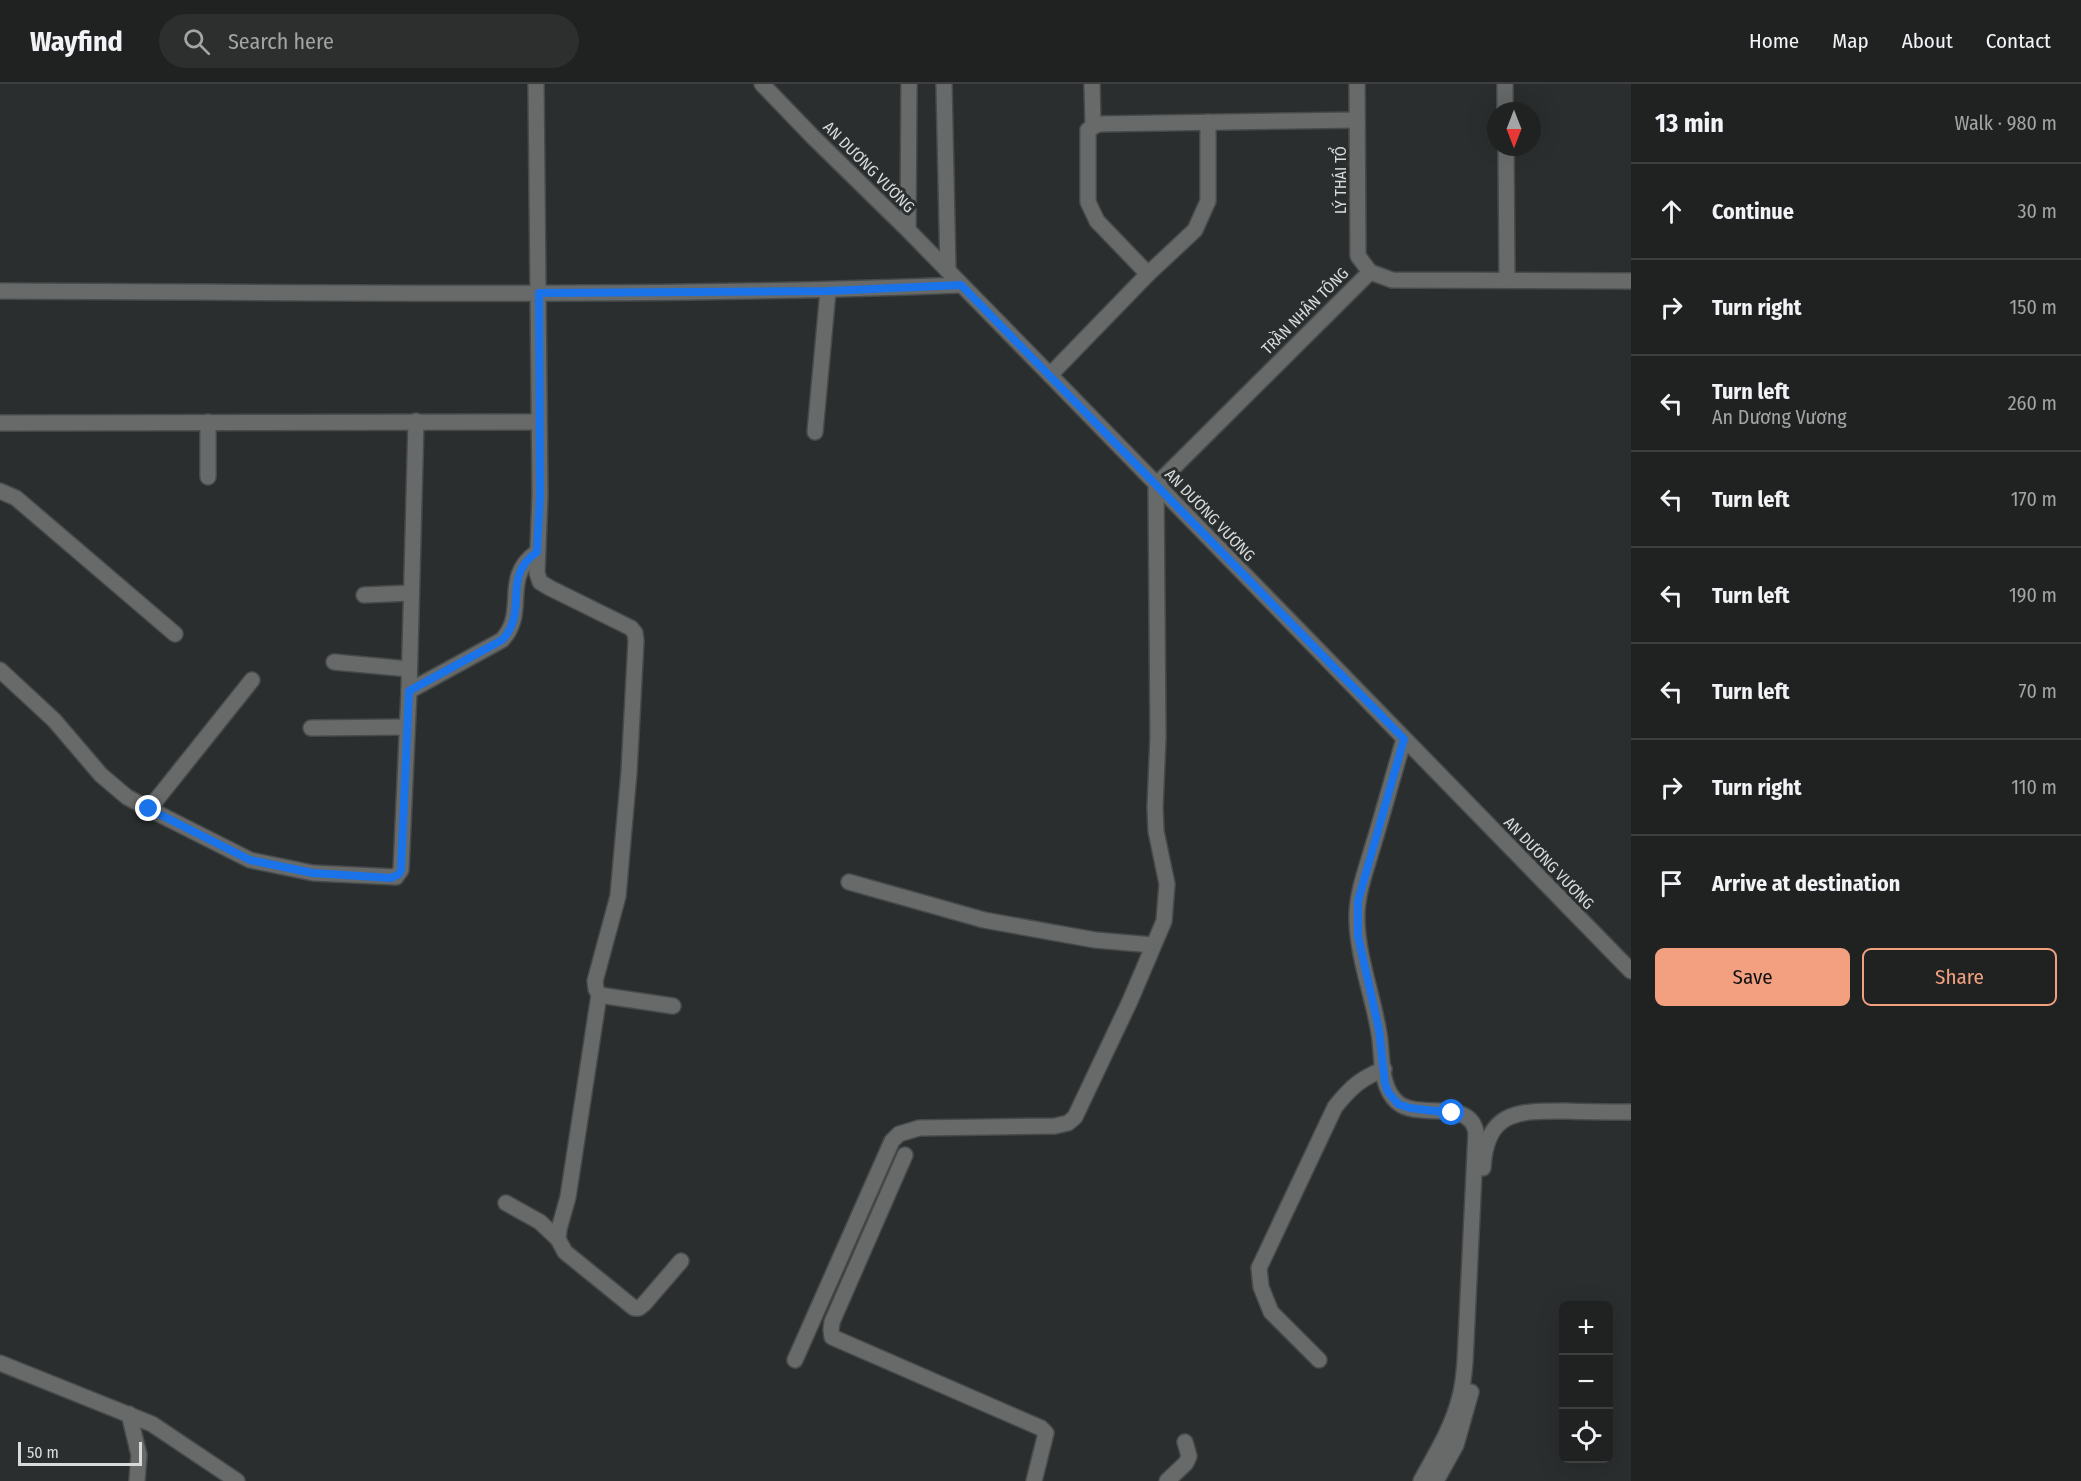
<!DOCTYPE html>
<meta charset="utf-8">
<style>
:root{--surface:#202222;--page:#2d2f2f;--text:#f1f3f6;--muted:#a2a4a5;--line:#3d3f40;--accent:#f2a080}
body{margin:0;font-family:"Fira Sans Condensed",sans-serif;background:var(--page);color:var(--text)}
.controls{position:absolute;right:18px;bottom:18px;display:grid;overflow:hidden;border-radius:9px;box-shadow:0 6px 24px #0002}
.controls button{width:54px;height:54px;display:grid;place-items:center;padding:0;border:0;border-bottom:2px solid var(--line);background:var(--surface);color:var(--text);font:30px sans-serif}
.compass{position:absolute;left:1487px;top:18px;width:54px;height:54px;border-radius:50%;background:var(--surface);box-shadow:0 6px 24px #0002;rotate:180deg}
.scale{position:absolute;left:18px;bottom:15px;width:124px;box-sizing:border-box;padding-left:6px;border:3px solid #d9dbdb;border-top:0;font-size:16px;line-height:21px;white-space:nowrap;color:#d9dbdb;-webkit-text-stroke:4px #2a2e2e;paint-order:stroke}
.stop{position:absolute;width:18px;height:18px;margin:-14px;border:4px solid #1a73e8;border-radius:50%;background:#fff}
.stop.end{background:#1a73e8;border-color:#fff;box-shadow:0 2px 6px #0008}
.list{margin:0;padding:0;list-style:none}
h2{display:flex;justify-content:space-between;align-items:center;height:78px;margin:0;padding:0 24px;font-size:26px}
h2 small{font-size:20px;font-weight:400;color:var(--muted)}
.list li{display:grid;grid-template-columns:39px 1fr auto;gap:18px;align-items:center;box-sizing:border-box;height:96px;padding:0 24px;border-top:2px solid var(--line)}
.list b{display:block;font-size:22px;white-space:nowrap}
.list p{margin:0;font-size:20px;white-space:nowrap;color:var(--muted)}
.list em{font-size:20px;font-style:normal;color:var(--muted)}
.actions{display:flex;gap:12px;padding:18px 24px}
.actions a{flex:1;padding:14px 0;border:2px solid var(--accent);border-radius:9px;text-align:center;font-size:21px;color:var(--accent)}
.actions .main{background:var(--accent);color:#111}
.icon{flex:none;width:33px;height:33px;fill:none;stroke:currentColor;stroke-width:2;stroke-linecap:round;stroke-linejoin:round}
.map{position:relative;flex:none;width:1631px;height:1397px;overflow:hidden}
header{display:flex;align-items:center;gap:36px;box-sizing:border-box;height:84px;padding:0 30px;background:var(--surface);border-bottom:2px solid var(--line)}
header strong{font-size:28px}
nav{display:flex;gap:33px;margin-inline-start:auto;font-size:21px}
.search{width:420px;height:54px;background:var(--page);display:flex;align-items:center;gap:15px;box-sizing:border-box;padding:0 21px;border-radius:33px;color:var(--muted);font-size:22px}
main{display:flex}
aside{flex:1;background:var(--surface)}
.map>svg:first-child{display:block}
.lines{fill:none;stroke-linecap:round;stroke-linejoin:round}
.minor-casing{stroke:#464a4a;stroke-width:18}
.minor{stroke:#686a6a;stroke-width:15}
.route{stroke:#1a73e8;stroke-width:8}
.labels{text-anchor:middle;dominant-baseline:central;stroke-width:6;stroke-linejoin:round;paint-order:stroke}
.street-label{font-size:16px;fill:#d9dbdb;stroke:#2a2e2e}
</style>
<header>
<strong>Wayfind</strong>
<div class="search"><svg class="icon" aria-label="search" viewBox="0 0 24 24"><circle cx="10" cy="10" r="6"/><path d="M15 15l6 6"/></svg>Search here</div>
<nav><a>Home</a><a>Map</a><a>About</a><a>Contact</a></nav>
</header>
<main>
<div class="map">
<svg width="1631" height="1397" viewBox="0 0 1631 1397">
<rect width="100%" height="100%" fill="#2a2e2e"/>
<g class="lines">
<defs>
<g id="minor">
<polyline points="536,0 540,411 537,489 540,498 550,504 631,544 635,549 636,557 629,688 618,812 595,897 596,905 599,911 673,922"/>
<polyline points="762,0 814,54 908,146 1050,291 1631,887"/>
<polyline points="944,0 948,187"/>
<polyline points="1092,0 1093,42"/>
<polyline points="1357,0 1358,172 1370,188"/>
<polyline points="1505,0 1505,27"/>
<polyline points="1506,63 1507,196"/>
<polyline points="908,146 909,0"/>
<polyline points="1370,188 1392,196 1631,197"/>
<polyline points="1148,190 1195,146 1208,117 1208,38"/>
<path d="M 0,207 C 320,208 641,214 961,201"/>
<polyline points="1050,291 1148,190 1097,137 1088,118 1088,46 1098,40 1357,36"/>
<polyline points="0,339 539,338"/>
<polyline points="815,348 828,207"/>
<polyline points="208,393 208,338"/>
<polyline points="0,407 16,414 175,550"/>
<polyline points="364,511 411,509"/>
<polyline points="334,578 409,585"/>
<polyline points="0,586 54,636 101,691 127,713 149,725 250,776 313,789 396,793 401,786 409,607 416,337"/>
<path d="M 409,607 L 502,556 C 529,527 500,494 537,468"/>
<polyline points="311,644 407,643"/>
<path d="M 1404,655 C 1393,692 1383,729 1372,765 C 1365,789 1356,812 1357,837 C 1358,874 1373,912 1379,949 C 1383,971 1379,1002 1397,1018 C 1418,1037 1469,1013 1476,1048 L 1465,1278 C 1464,1291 1463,1303 1459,1316 C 1452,1344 1435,1371 1421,1397"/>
<polyline points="149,725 252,596"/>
<polyline points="849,798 984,836 1095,856 1153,861"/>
<polyline points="599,911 568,1113 559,1145 558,1155 565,1168 634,1224 639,1224 644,1220 681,1177"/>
<polyline points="905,1071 832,1238 831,1246 832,1253 1041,1344 1046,1349 1034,1397"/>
<path d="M 1483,1084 C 1486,1026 1519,1027 1565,1027 C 1587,1028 1609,1028 1631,1028"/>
<polyline points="506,1119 540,1138 558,1155"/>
<polyline points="795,1276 892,1057 899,1050 919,1044 1055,1042 1068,1039 1075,1033 1130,917 1164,837 1167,800 1156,747 1155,723 1158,653 1156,401 1370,188"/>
<path d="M 1319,1276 L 1271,1228 L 1261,1203 L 1259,1184 L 1335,1023 C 1351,1003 1360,995 1384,985"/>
<polyline points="0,1279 152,1340 237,1397"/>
<polyline points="129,1330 139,1371 137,1397"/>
<polyline points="1167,1397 1186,1379 1189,1372 1185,1358"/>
<polyline points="1436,1397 1456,1361 1471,1308"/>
</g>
</defs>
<!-- minor casing -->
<use href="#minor" class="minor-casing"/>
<!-- minor -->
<use href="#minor" class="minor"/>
</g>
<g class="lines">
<!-- route -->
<path class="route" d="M 149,725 L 250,776 L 313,789 L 391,794 L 399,790 L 401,786 L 409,607 L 502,556 C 530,527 500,494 537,468 L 540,411 L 539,209 L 828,207 L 961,201 L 1404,655 L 1358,817 L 1358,852 L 1379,946 L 1385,999 L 1388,1008 L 1398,1020 L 1410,1024 L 1452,1029"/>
</g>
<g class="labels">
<!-- street labels -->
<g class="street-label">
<text transform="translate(869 83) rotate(45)">AN DƯƠNG VƯƠNG</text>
<text transform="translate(1340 96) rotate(-90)">LÝ THÁI TỔ</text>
<text transform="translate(1305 227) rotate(-45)">TRẦN NHÂN TÔNG</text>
<text transform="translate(1210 431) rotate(46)">AN DƯƠNG VƯƠNG</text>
<text transform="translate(1549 779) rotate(46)">AN DƯƠNG VƯƠNG</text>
</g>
</g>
</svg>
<div class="controls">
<button>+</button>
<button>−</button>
<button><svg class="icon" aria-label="locate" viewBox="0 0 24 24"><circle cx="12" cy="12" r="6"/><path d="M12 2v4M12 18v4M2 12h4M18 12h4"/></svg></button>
</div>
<svg class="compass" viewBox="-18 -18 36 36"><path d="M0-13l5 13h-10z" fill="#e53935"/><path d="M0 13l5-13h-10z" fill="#a2a4a5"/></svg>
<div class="scale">50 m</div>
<div class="stop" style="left:1452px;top:1029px"></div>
<div class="stop end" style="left:149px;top:725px"></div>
</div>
<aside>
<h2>13 min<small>Walk · 980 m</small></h2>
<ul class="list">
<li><svg class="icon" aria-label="ahead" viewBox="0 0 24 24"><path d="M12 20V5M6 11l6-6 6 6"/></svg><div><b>Continue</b></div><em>30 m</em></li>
<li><svg class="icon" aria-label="right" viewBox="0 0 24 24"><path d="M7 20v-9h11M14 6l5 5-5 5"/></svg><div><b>Turn right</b></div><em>150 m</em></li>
<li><svg class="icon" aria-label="left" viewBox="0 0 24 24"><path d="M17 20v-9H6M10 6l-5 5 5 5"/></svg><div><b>Turn left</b><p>An Dương Vương</p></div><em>260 m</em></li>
<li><svg class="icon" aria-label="left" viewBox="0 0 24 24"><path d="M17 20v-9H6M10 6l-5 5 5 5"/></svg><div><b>Turn left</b></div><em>170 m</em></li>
<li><svg class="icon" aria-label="left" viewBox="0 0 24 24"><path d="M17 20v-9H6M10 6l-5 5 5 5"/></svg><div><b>Turn left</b></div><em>190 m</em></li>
<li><svg class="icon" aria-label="left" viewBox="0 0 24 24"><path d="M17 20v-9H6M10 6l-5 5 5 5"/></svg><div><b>Turn left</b></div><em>70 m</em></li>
<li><svg class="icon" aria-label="right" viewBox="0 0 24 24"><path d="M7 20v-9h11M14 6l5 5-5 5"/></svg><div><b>Turn right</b></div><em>110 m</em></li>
<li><svg class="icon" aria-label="arrive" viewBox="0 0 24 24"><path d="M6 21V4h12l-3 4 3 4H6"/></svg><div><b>Arrive at destination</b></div></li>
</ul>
<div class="actions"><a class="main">Save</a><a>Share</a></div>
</aside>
</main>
